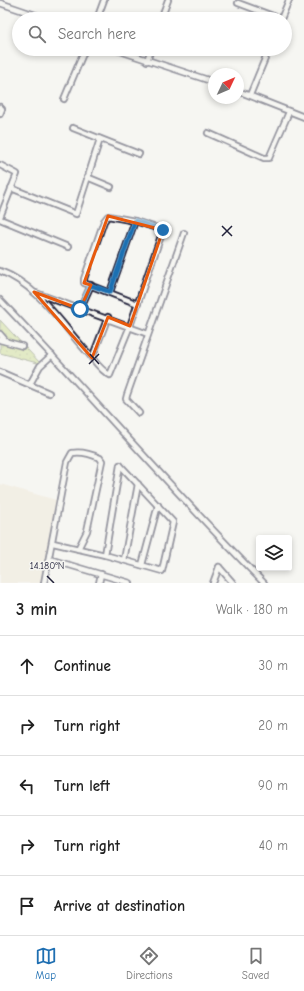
<!DOCTYPE html>
<meta charset="utf-8">
<style>
:root{--surface:#fff;--page:#f2f2f2;--text:#222;--muted:#767676;--line:#e0e0e0;--accent:#1f6fb2}
body{margin:0;font-family:"Comic Neue",sans-serif;background:var(--page);color:var(--text)}
.controls{position:absolute;right:12px;bottom:12px;display:grid;overflow:hidden;border-radius:4px;box-shadow:0 2px 6px #0003}
.controls button{width:36px;height:36px;display:grid;place-items:center;padding:0;border:0;border-bottom:1px solid var(--line);background:var(--surface);color:var(--text);font:20px sans-serif}
.compass{position:absolute;left:208px;top:68px;width:36px;height:36px;border-radius:50%;background:var(--surface);box-shadow:0 2px 6px #0003;rotate:46deg}
.stop{position:absolute;width:12px;height:12px;margin:-9px;border:3px solid #1f6fb2;border-radius:50%;background:#fff}
.stop.end{background:#1f6fb2;border-color:#fff;box-shadow:0 1px 4px #0008}
.list{margin:0;padding:0;list-style:none}
h2{display:flex;justify-content:space-between;align-items:center;height:52px;margin:0;padding:0 16px;font-size:17px}
h2 small{font-size:13px;font-weight:400;color:var(--muted)}
.list li{display:grid;grid-template-columns:26px 1fr auto;gap:12px;align-items:center;box-sizing:border-box;height:60px;padding:0 16px;border-top:1px solid var(--line)}
.list b{display:block;font-size:15px;white-space:nowrap}
.list em{font-size:13px;font-style:normal;color:var(--muted)}
.icon{flex:none;width:22px;height:22px;fill:none;stroke:currentColor;stroke-width:2;stroke-linecap:round;stroke-linejoin:round}
.map{position:relative;flex:none;width:304px;height:583px;overflow:hidden}
.search{position:absolute;background:var(--surface);box-shadow:0 2px 6px #0003;left:12px;right:12px;top:12px;height:44px;display:flex;align-items:center;gap:10px;box-sizing:border-box;padding:0 14px;border-radius:22px;color:var(--muted);font-size:15px}
.sheet{height:352px;background:var(--surface)}
nav{display:flex;justify-content:space-around;align-items:center;box-sizing:border-box;height:56px;border-top:1px solid var(--line);background:var(--surface);font-size:11px;color:var(--muted)}
nav a{display:grid;justify-items:center;gap:2px}
nav .on{color:var(--accent)}
.map>svg:first-child{display:block}
.built{fill:#eee6d5}
.grass{fill:url(#grass-dots);stroke:#767f66}
.lines{fill:none;stroke-linecap:round;stroke-linejoin:round}
.minor-casing{stroke:#22223b;stroke-width:8}
.minor{stroke:#f6f6f2;stroke-width:4.5}
.route{stroke:#1f6fb2;stroke-width:5}
.marked{fill:none;stroke:#e8590c;stroke-width:3;stroke-linejoin:round}
.ticks{fill:none;stroke:#22223b;stroke-width:1.5}
.ticks-label{font-size:10px;text-anchor:middle;fill:#22223b;stroke:#f6f6f2;stroke-width:3;stroke-linejoin:round;paint-order:stroke}
</style>
<div class="map">
<svg width="304" height="583" viewBox="0 0 304 583">
<defs>
<pattern id="grass-dots" width="8" height="8" patternUnits="userSpaceOnUse"><rect width="8" height="8" fill="#cadc90"/><path d="M2 2h.1M6 6h.1" fill="none" stroke="#adbc7d" stroke-width="1.8" stroke-linecap="round"/></pattern>
</defs>
<rect width="100%" height="100%" fill="#f6f6f2"/>
<filter id="ink" filterUnits="userSpaceOnUse"><feTurbulence type="fractalNoise" baseFrequency=".025" numOctaves="2"/><feDisplacementMap in="SourceGraphic" scale="8" xChannelSelector="R" yChannelSelector="G"/><feConvolveMatrix kernelMatrix="1 2 1 2 8 2 1 2 1" color-interpolation-filters="sRGB"/></filter>
<g filter="url(#ink)">
<!-- built -->
<polygon class="built" points="0,484 56,500 41,583 0,583"/>
<!-- grass -->
<polygon class="grass" points="0,320 41,364 0,353"/>
<g class="lines">
<defs>
<g id="minor">
<polyline points="0,3 47,19"/>
<polyline points="238,3 281,19"/>
<polyline points="97,19 104,0"/>
<polyline points="161,19 168,0"/>
<polyline points="281,19 289,0"/>
<polyline points="114,49 214,82"/>
<polyline points="147,61 151,49"/>
<polyline points="238,91 304,117"/>
<polyline points="250,95 269,49"/>
<polyline points="64,99 85,49"/>
<polyline points="0,107 2,109 0,114"/>
<polyline points="73,128 139,154"/>
<polyline points="208,133 264,158 269,158 289,112"/>
<polyline points="0,165 17,174 0,217"/>
<polyline points="87,177 111,187"/>
<polyline points="11,188 76,214 100,139"/>
<polyline points="0,219 68,247"/>
<path d="M 0,271 C 38,285 61,324 88,353 C 94,360 101,371 110,375 L 130,326 L 163,230 L 135,221 L 108,216 L 104,221 L 84,279 L 84,283 L 138,304"/>
<polyline points="110,292 135,221"/>
<polyline points="36,293 148,334"/>
<path d="M 0,300 C 89,393 173,491 264,583"/>
<polyline points="80,309 91,285"/>
<polyline points="0,334 6,341"/>
<polyline points="0,340 22,346"/>
<polyline points="92,358 108,317"/>
<polyline points="0,372 49,393"/>
<polyline points="30,384 40,366 52,355"/>
<polyline points="139,413 126,399 127,395 184,233"/>
<polyline points="53,543 105,555 162,571 173,522 120,465"/>
<polyline points="105,555 120,465"/>
<polyline points="49,559 130,583"/>
<polyline points="124,560 138,484"/>
<polyline points="142,565 158,505"/>
<polyline points="219,567 233,583"/>
<path d="M 44,583 L 67,462 L 72,453 C 82,451 91,454 100,458 L 102,461 L 87,531 L 78,549"/>
<polyline points="99,583 101,574"/>
<polyline points="213,583 219,567"/>
</g>
</defs>
<!-- minor casing -->
<use href="#minor" class="minor-casing"/>
<!-- minor -->
<use href="#minor" class="minor"/>
</g>
</g>
<g class="lines" filter="url(#ink)">
<!-- route -->
<polyline class="route" points="80,309 90,285 110,292 135,221 163,230"/>
</g>
<!-- marked area -->
<path d="M0 0H304V583H0ZM 108,216 L 163,230 L 130,326 L 108,317 L 92,358 L 34,292 L 80,309 L 91,285 L 84,283 Z" fill="#f6f6f2" fill-opacity=".55" fill-rule="evenodd"/>
<path class="marked" d="M 108,216 L 163,230 L 130,326 L 108,317 L 92,358 L 34,292 L 80,309 L 91,285 L 84,283 Z"/>
<!-- ticks -->
<path class="ticks" d="M 222,226 L 232,236M 222,236 L 232,226M 90,354 L 99,364M 89,364 L 99,354M 47,576 L 54,583"/>
<g class="ticks-label">
<text x="47" y="569">14.180°N</text>
</g>
</svg>
<div class="controls">
<button><svg class="icon" aria-label="layers" viewBox="0 0 24 24"><path d="M12 4l9 5-9 5-9-5zM3 14l9 5 9-5"/></svg></button>
</div>
<svg class="compass" viewBox="-18 -18 36 36"><path d="M0-13l5 13h-10z" fill="#e53935"/><path d="M0 13l5-13h-10z" fill="#767676"/></svg>
<div class="stop" style="left:80px;top:309px"></div>
<div class="stop end" style="left:163px;top:230px"></div>
<div class="search"><svg class="icon" aria-label="search" viewBox="0 0 24 24"><circle cx="10" cy="10" r="6"/><path d="M15 15l6 6"/></svg>Search here</div>
</div>
<section class="sheet">
<h2>3 min<small>Walk · 180 m</small></h2>
<ul class="list">
<li><svg class="icon" aria-label="ahead" viewBox="0 0 24 24"><path d="M12 20V5M6 11l6-6 6 6"/></svg><div><b>Continue</b></div><em>30 m</em></li>
<li><svg class="icon" aria-label="right" viewBox="0 0 24 24"><path d="M7 20v-9h11M14 6l5 5-5 5"/></svg><div><b>Turn right</b></div><em>20 m</em></li>
<li><svg class="icon" aria-label="left" viewBox="0 0 24 24"><path d="M17 20v-9H6M10 6l-5 5 5 5"/></svg><div><b>Turn left</b></div><em>90 m</em></li>
<li><svg class="icon" aria-label="right" viewBox="0 0 24 24"><path d="M7 20v-9h11M14 6l5 5-5 5"/></svg><div><b>Turn right</b></div><em>40 m</em></li>
<li><svg class="icon" aria-label="arrive" viewBox="0 0 24 24"><path d="M6 21V4h12l-3 4 3 4H6"/></svg><div><b>Arrive at destination</b></div></li>
</ul>
</section>
<nav>
<a class="on"><svg class="icon" aria-label="map" viewBox="0 0 24 24"><path d="M3 6l6-2 6 2 6-2v14l-6 2-6-2-6 2zM9 4v14M15 6v14"/></svg>Map</a>
<a><svg class="icon" aria-label="directions" viewBox="0 0 24 24"><path d="M12 3l9 9-9 9-9-9zM9 14v-3h6M13 9l2 2-2 2"/></svg>Directions</a>
<a><svg class="icon" aria-label="saved" viewBox="0 0 24 24"><path d="M7 4h10v16l-5-4-5 4z"/></svg>Saved</a>
</nav>
